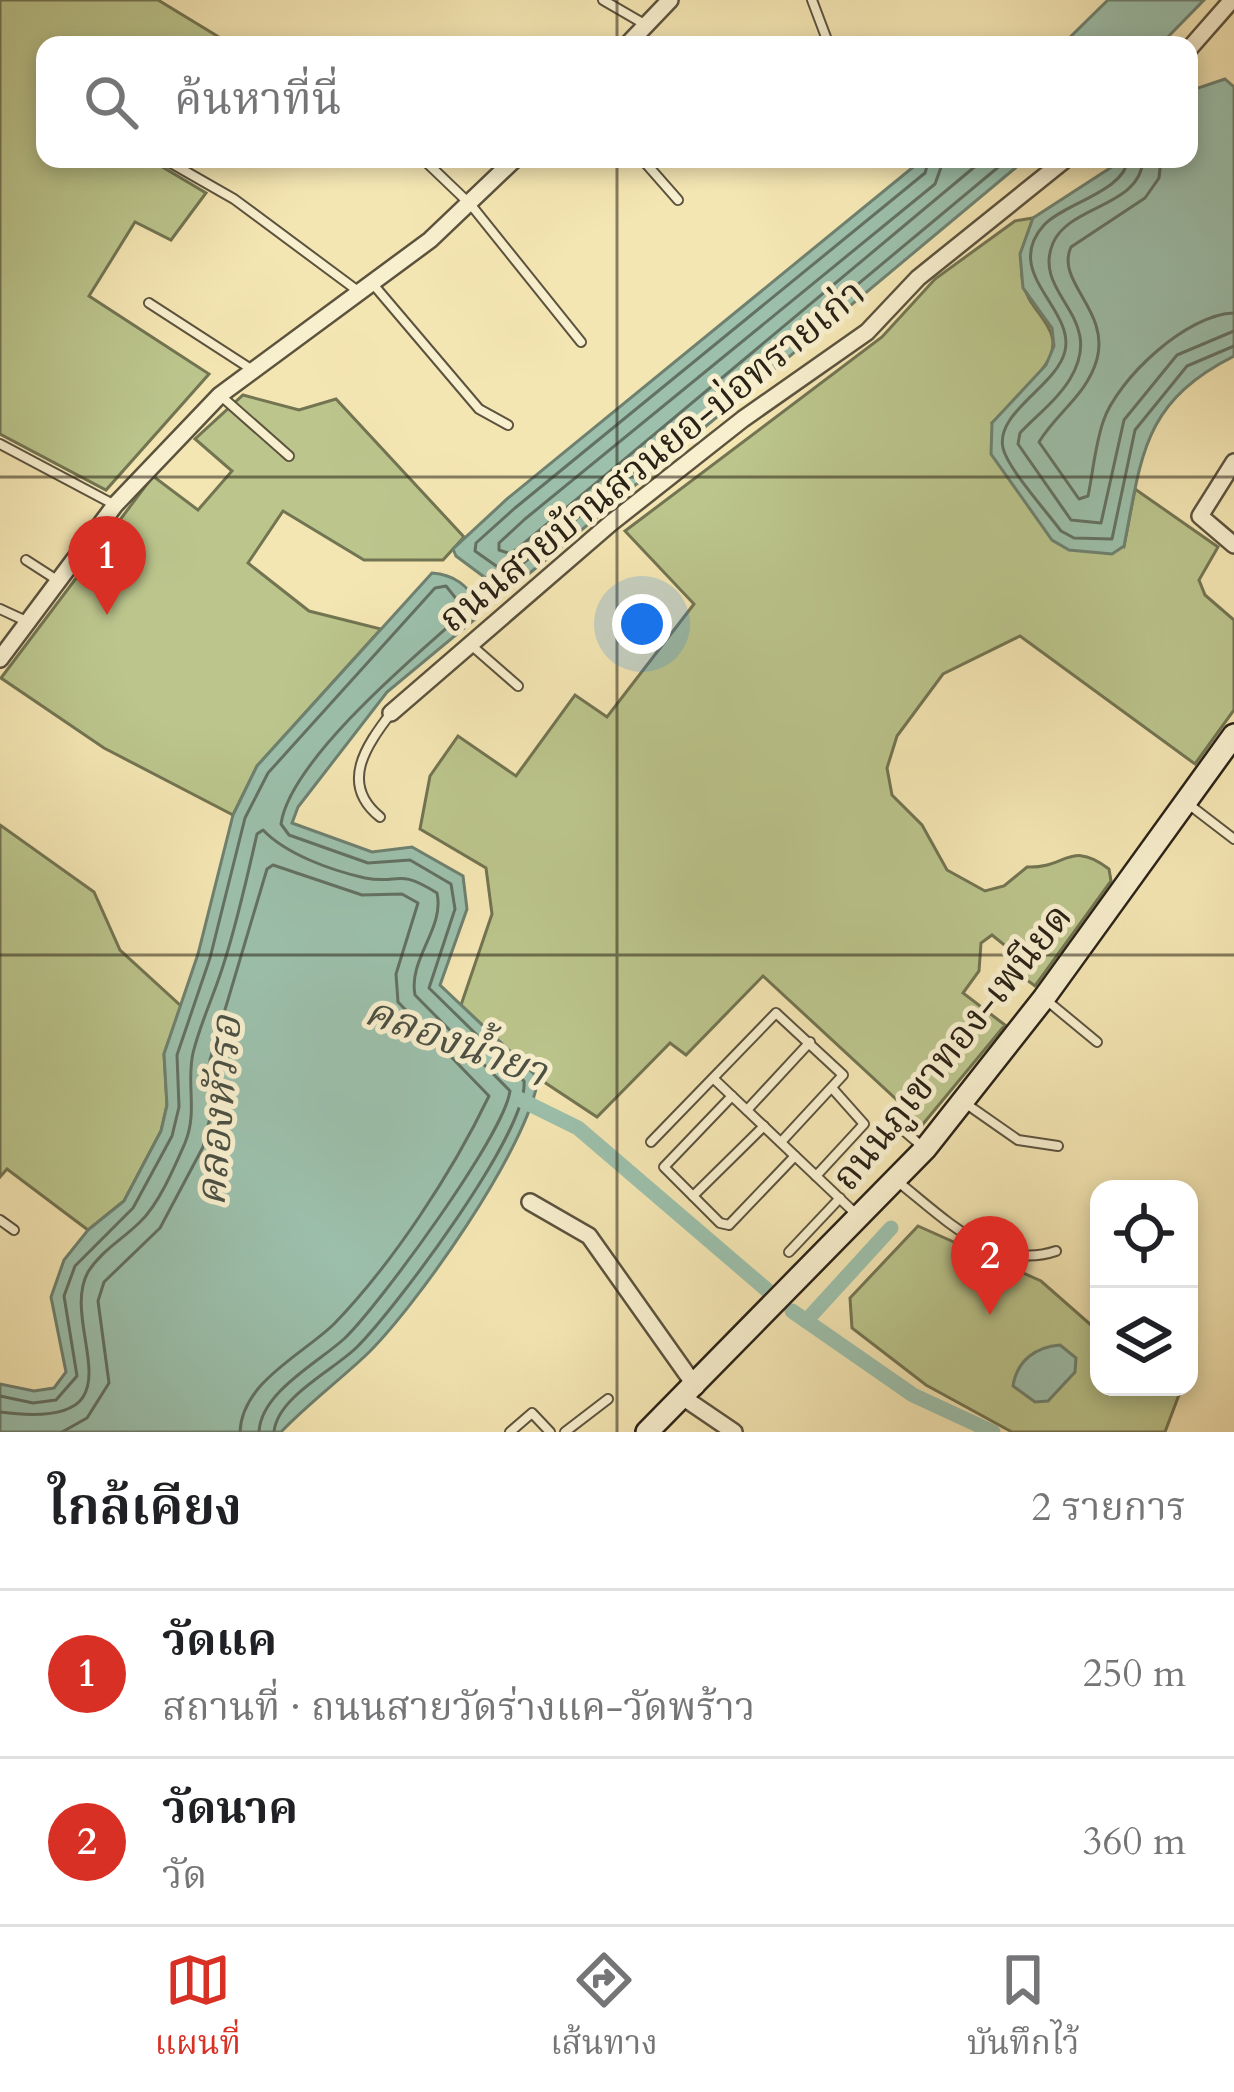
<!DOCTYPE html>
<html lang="th">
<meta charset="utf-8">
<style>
:root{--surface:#fff;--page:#f2f2f2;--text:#202124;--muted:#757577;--line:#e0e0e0;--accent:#d93025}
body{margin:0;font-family:Cardo,"Noto Serif Thai",serif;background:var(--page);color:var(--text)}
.controls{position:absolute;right:36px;bottom:36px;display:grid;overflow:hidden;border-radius:24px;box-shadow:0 6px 18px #0003}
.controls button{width:108px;height:108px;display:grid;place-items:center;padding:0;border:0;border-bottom:3px solid var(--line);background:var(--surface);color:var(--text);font:60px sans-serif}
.you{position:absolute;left:642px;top:624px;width:42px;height:42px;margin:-30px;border:9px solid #fff;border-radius:50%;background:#1a73e8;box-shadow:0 0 0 18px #1a73e833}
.badge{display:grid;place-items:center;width:78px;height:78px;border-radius:50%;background:var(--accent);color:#fff;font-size:39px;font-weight:700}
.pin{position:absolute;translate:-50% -99px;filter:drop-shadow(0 3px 6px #0008)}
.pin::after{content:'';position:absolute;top:63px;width:42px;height:36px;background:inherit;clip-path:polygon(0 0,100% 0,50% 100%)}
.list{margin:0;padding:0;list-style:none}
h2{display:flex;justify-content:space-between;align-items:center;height:156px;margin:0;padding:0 48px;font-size:51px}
h2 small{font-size:39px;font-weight:400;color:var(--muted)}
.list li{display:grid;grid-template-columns:78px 1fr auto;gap:36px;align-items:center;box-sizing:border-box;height:168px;padding:0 48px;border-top:3px solid var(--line)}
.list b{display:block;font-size:45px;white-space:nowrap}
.list p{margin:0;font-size:39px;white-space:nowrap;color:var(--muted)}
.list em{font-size:39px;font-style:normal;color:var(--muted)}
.icon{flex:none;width:66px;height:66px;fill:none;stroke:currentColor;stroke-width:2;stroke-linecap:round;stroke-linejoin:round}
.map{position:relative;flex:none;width:1234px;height:1432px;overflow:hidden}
.search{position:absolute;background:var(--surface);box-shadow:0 6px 18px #0003;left:36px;right:36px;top:36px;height:132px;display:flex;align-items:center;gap:30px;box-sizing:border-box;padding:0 42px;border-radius:24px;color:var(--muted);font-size:45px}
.sheet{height:492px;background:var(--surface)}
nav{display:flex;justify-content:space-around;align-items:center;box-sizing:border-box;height:168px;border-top:3px solid var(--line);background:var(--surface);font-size:33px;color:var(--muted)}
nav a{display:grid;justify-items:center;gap:6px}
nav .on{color:var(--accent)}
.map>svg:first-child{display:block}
.green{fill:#bbc58c;stroke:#727452;stroke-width:3}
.water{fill:#9cc0ac;stroke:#6e8170;stroke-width:3}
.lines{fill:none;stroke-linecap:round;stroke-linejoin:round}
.shore{stroke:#637162;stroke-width:3}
.canal{stroke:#9cc0ac;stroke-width:15}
.lane-casing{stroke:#5c533e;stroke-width:12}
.street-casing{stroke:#5c533e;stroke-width:20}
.secondary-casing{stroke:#2a2217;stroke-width:26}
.lane{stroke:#f8efce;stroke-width:8}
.street{stroke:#f8efce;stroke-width:15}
.secondary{stroke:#f8efce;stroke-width:21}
.grid{fill:none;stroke:#2a2217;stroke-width:3;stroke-opacity:0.55}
.labels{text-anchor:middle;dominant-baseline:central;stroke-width:10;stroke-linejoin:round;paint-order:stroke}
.street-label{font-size:39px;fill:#2a2217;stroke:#f8efce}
.water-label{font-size:42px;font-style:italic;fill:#4c5144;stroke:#f8efce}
</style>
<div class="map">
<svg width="1234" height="1432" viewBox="0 0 1234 1432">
<rect width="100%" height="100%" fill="#f4e6b3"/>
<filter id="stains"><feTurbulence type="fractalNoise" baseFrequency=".00167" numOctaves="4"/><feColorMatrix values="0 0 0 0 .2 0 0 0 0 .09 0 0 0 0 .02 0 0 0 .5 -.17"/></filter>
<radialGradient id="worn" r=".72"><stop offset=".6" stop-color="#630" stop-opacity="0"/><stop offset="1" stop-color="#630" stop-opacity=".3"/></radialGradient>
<!-- green -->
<g class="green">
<polygon points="0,0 158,0 232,45 45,45 45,159 149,159 206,193 171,240 135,222 89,296 209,374 106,490 0,434"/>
<path d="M 1033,218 C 1025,241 1018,259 1023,283 C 1029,315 1071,330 1044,367 C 1030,387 1009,405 992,423 L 1124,546 L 1135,489 L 1218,547 L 1199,580 L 1205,595 L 1234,620 L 1234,710 L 1195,764 L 1020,636 L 943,674 L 897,736 L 887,768 L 892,795 L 922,825 L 947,870 L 985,891 L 1004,886 L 1027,867 C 1066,869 1070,839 1109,869 L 1111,881 L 1035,986 L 1012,969 L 1007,947 L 992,935 L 981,943 L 979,971 L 963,993 L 1005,1025 L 923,1124 L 763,976 L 686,1055 L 670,1043 L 597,1117 L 538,1078 L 461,1005 L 492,914 L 486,868 L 420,829 L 430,776 L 458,736 L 516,776 L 575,695 L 607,717 L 694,604 L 625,531 L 882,337 L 935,279 L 1015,221 Z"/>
<polygon points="243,395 299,410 336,399 464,537 443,560 364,560 283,511 248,563 309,611 381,629 257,766 233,815 104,748 1,678 153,476 198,510 232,471 195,439"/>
<polygon points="0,825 94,892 120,950 181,1006 164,1054 167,1105 161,1131 124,1201 88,1230 7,1169 0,1177"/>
<polygon points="918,1226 1041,1281 1099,1332 1099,1387 1173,1387 1180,1392 1165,1432 1012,1432 926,1385 852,1328 850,1298"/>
</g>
<!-- water -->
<g class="water">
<polygon points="1108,0 1204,0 1160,45 1062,45"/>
<path d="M 1225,79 L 1234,87 L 1234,356 C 1143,402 1142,454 1124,546 L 1112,554 L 1069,550 L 1052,540 L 991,454 L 992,423 L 1046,365 L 1054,346 L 1052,328 L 1023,288 L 1020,254 L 1033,218 L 1124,159 L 1189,159 L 1189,91 Z"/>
<polygon points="923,159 1026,159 512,588 495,585 456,556 453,549 507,499"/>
<path d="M 432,573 C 456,575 465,585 481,604 L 480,615 L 387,692 L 298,807 L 292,823 L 372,852 L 412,847 L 463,876 L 467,909 L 440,985 L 538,1078 C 530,1145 415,1309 364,1357 C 336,1383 307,1405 281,1432 L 0,1432 L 0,1384 L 34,1391 L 54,1388 L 66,1372 L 51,1297 L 64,1260 L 88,1230 L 124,1201 L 161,1131 L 167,1105 L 164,1054 L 198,954 L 233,815 L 257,766 Z"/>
<path d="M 1060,1345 L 1076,1358 L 1075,1372 L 1048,1401 L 1035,1402 L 1013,1386 C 1017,1360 1036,1347 1060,1345 Z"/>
</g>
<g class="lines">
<!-- shore -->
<g class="shore">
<polyline points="929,159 925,173 515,508 476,543 475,551 509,575 1008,159"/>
<polyline points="944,159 935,184 525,519 499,543 499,550 511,554 984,159"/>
<path d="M 1128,159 C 1125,191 1065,203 1044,225 C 1001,273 1075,308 1065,351 C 1057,386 995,412 1003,448 C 1008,469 1047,512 1061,531 L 1074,538 L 1112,539 L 1135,430 L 1187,366 L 1234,346"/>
<path d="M 1143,159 C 1141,207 1069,205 1053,243 C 1031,295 1108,316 1070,379 C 1058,399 1036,416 1020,433 L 1018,444 L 1071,520 L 1101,523 L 1124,420 L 1177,355 L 1234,331"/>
<path d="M 1161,159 L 1159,178 L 1145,198 L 1071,247 C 1055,282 1110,310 1097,359 C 1087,395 1057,412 1039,442 L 1079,499 L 1088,496 C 1093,472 1095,446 1103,422 C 1117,379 1187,314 1234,313"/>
<path d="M 0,1396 L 33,1403 L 56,1400 L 77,1376 L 64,1296 L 75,1266 L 133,1208 L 172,1136 L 179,1107 L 177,1055 L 210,958 L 245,818 L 268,773 L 435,588 L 446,586 L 466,611 C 417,654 290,760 281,824 L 289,835 L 368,863 L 410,860 L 451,884 L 455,909 L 429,988 L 524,1081 C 529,1131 396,1308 357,1347 C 334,1370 277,1397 274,1432"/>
<path d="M 0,1412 C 151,1432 57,1328 88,1272 C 101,1251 123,1239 140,1222 C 159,1204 175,1166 185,1143 C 198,1112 186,1083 193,1053 C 200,1024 214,995 223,966 C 237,923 247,878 257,834 L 263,830 C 286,854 330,870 365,878 C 401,885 395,867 437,893 C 445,928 408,959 415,995 L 510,1091 C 504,1135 380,1304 345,1338 C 318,1363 261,1392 259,1432"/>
<path d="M 62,1432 L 87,1418 L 109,1383 L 98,1301 L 104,1282 L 160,1228 L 203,1147 L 212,1109 L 210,1060 L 267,869 L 273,865 L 362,895 L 402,894 L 418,903 L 396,974 L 398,1002 L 489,1096 C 452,1173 393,1263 334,1324 C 302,1355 242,1382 240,1432"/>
</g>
<!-- canal -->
<g class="canal">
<polyline points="519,1099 578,1128 767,1290"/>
<polyline points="792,1311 913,1395 993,1432"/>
<polyline points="806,1321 891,1228"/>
</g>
<defs>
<g id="lane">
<polyline points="603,0 646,25"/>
<polyline points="812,0 829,45"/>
<polyline points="164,159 234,199 358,291"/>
<polyline points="423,159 471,205 581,342"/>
<polyline points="642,159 678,200"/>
<polyline points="372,283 479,409 508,425"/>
<polyline points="149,303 251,369"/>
<polyline points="221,396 289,456"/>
<polyline points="0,444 113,504"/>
<polyline points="26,560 57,580"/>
<polyline points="0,609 26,621"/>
<polyline points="471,645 518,686"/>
<polyline points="1187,803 1234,839"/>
<path d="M 380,817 C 339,784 366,746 391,713"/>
<polyline points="1045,999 1097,1042"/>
<polyline points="714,1079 855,1213"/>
<polyline points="732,1096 664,1167 720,1223 729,1225 795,1156"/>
<polyline points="965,1103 1018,1140 1058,1146"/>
<polyline points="747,1110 810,1042"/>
<polyline points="896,1124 924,1148"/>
<polyline points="651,1142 776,1013 843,1075 781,1142"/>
<polyline points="816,1176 864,1124 832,1088"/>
<path d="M 897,1181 C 943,1217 994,1272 1056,1251"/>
<polyline points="693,1196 764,1126"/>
<polyline points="0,1220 14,1230"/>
<polyline points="789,1252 840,1198"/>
<polyline points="510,1432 532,1413 550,1432"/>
<polyline points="565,1432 608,1399"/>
</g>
<g id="street">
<polyline points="627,45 670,0"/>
<polyline points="1189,49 1232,0"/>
<polyline points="1234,462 1200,516 1234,545"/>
<polyline points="0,659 115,505 220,395 430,240 515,159"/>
<polyline points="391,713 611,523 743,419 867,332 918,278 1066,159"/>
<polyline points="530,1202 589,1236 696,1387"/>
<polyline points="684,1398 734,1432"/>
</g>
<polyline id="secondary" points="647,1432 925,1149 1044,998 1234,735"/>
</defs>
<!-- lane casing -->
<use href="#lane" class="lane-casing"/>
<!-- street casing -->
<use href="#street" class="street-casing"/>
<!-- secondary casing -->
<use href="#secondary" class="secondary-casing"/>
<!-- lane -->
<use href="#lane" class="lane"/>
<!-- street -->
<use href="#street" class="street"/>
<!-- secondary -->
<use href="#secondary" class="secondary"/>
</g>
<!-- grid -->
<path class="grid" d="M 617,0 L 617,45M 617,159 L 617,1432M 0,477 L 1234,477M 0,955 L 1234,955"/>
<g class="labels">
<!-- street labels -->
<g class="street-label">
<text transform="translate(652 456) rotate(-39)">ถนนสายบ้านสวนยอ-บ่อทรายเก่า</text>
<text transform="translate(952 1047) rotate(-51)">ถนนภูเขาทอง-เพนียด</text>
</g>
<!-- water labels -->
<g class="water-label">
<text transform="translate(456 1042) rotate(20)">คลองน้ำยา</text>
<text transform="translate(219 1111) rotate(-85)">คลองหัวรอ</text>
</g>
</g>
<rect width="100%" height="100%" filter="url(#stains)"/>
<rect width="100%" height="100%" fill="url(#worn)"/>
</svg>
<div class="controls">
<button><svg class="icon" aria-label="locate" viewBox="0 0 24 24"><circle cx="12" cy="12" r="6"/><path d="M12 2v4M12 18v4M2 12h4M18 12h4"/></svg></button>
<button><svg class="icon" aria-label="layers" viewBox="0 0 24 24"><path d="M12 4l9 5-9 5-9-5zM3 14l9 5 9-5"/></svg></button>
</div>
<div class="you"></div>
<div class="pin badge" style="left:107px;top:615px">1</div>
<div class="pin badge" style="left:990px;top:1315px">2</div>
<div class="search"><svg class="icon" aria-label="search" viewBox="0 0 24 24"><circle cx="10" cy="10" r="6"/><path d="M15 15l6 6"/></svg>ค้นหาที่นี่</div>
</div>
<section class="sheet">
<h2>ใกล้เคียง<small>2 รายการ</small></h2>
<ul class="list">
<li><span class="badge">1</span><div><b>วัดแค</b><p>สถานที่ · ถนนสายวัดร่างแค-วัดพร้าว</p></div><em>250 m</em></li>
<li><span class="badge">2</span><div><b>วัดนาค</b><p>วัด</p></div><em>360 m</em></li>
</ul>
</section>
<nav>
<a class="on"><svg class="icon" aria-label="map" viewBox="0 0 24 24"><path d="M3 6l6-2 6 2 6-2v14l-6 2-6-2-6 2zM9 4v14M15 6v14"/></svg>แผนที่</a>
<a><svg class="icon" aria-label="directions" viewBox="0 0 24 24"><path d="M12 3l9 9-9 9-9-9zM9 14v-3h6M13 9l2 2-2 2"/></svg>เส้นทาง</a>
<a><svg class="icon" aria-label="saved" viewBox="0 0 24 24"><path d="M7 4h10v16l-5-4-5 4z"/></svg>บันทึกไว้</a>
</nav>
